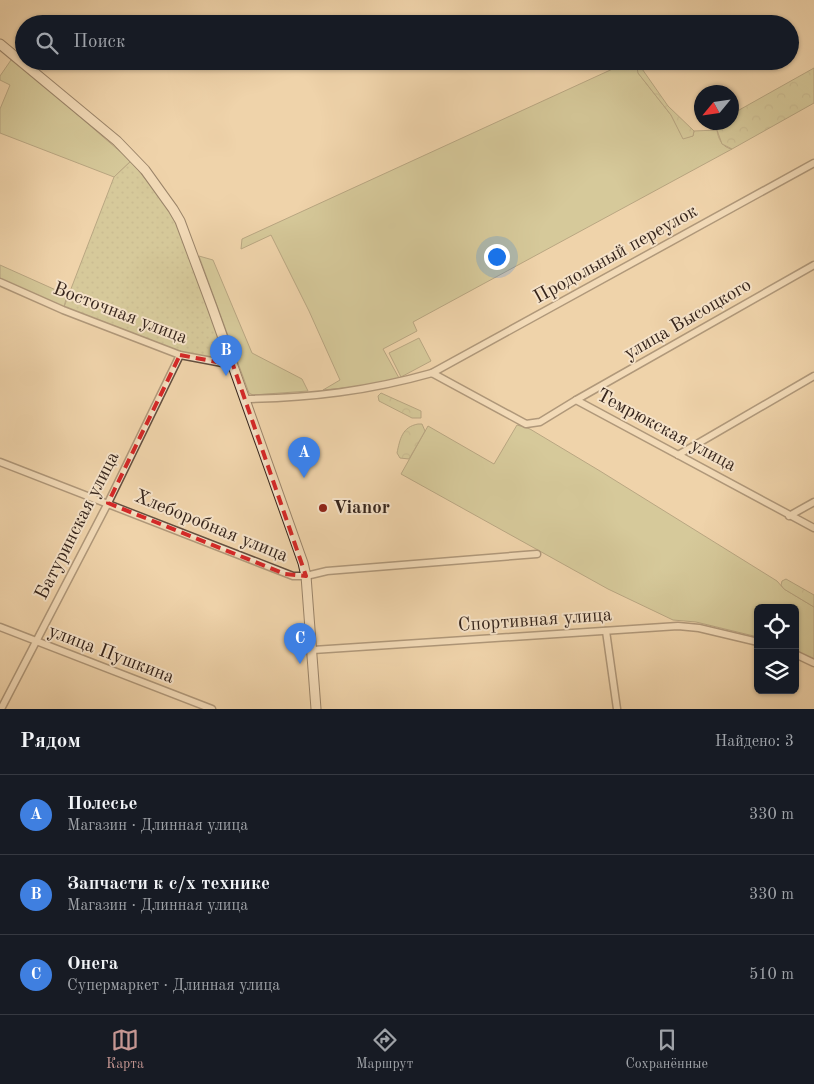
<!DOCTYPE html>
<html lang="ru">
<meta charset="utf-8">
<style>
:root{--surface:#171b24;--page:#20242c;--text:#f1f3f6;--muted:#9ea1a6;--line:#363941;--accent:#c59692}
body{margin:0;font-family:"Old Standard TT",serif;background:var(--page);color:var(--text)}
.controls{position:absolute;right:15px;bottom:15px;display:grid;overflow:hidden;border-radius:8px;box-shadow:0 1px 4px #0004}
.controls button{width:45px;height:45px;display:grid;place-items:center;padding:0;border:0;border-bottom:1px solid var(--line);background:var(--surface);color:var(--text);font:25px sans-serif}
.compass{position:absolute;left:694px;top:85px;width:45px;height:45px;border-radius:50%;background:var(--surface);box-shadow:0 1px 4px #0004;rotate:241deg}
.you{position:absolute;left:496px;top:256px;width:18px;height:18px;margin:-12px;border:4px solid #fff;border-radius:50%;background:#1a73e8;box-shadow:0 0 0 8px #1a73e833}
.badge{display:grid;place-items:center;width:32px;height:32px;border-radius:50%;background:var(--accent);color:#fff;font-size:16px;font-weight:700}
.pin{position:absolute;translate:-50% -41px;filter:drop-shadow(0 1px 2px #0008)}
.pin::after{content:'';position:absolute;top:26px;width:18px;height:15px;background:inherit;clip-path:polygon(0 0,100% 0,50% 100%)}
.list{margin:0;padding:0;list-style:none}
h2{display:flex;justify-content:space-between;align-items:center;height:65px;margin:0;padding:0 20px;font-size:21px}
h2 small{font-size:16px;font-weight:400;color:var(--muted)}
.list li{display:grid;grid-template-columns:32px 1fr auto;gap:15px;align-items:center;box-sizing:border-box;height:80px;padding:0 20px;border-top:1px solid var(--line)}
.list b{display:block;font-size:19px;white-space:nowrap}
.list p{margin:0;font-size:16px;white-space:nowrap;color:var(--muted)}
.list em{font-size:16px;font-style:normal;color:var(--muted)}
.icon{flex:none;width:28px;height:28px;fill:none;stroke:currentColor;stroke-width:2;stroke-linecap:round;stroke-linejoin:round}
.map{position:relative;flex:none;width:814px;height:709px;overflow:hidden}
.search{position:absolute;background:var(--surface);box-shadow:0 1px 4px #0004;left:15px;right:15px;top:15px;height:55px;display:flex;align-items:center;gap:12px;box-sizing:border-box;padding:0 18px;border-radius:28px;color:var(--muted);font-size:19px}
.sheet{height:305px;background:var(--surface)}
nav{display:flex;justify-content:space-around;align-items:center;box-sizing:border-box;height:70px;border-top:1px solid var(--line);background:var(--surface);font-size:14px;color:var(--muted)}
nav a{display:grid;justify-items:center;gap:2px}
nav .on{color:var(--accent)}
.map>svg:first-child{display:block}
.grass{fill:#b9bc88;stroke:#787052}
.forest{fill:url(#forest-crowns);stroke:#787052}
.garden{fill:url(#garden-dots);stroke:#787052}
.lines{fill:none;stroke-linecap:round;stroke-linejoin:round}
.street-casing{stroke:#645040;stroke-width:9}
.secondary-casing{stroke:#36251c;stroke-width:11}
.street{stroke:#f5e2c8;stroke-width:6}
.secondary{stroke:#f5e2c8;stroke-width:9}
.marked{fill:none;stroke:#d62828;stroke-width:4;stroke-dasharray:10 6;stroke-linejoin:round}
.poi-dot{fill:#8f2418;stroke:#f5e2c8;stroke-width:2}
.labels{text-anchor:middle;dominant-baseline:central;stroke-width:4;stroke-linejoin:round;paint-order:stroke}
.street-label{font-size:19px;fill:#36251c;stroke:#f5e2c8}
.poi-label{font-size:19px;font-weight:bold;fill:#36251c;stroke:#f5e2c8;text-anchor:start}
</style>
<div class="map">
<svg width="814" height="709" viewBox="0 0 814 709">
<defs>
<pattern id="forest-crowns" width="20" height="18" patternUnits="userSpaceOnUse" patternTransform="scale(1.25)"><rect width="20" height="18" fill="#b9bc88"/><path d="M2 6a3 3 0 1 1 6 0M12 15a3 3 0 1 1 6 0" fill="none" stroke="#a0a175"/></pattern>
<pattern id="garden-dots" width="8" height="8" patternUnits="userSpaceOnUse" patternTransform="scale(1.25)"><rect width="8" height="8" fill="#b9bc88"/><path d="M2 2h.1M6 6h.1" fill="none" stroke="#a0a175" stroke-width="1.8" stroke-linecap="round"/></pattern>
</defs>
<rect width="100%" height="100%" fill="#efd3aa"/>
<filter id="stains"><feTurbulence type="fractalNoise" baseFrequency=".004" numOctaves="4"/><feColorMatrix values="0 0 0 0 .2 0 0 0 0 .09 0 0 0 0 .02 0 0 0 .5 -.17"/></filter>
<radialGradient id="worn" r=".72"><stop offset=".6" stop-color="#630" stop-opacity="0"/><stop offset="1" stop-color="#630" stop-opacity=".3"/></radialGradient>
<!-- grass -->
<g class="grass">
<polygon points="11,60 15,61 131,161 114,177 0,133 0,109 10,85 0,80 0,76"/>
<path d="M 630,61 L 637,61 L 643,68 L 640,66 L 638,73 L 671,115 L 683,138 L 693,136 L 694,131 L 717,130 C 718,139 723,148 732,149 L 413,322 L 417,331 L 383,349 L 399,378 L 373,385 L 323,390 L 340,380 L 309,311 L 271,235 L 241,249 L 242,239 Z"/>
<polygon points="199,256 213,260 252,353 302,379 308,391 253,395 249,393"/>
<polygon points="0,265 67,295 64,307 0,280"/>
<polygon points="419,338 431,361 401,377 389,353"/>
<polygon points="517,425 530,429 600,471 777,581 784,589 814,607 814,659 795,651 795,608 758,608 758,637 696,622 673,620 608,589 401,474 428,426 494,464"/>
</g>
<!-- forest -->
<g class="forest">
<polygon points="640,66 668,106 694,131 693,136 683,139 671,115 638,73 637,68"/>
<polygon points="814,68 814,103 732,149 722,144 717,130 721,123 732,122 732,114"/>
<polygon points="381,393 421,411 421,418 412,418 379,401 378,396"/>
<path d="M 418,424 L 422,424 L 425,431 L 409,459 L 400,458 L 397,453 C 400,439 402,427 418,424 Z"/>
<polygon points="786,579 814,595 814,607 784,589 781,585 782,581"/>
</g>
<!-- garden -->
<polygon class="garden" points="131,161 169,209 175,220 225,354 220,359 178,352 64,307 114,177"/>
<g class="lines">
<defs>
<g id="street">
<polyline points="0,282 63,310 180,355 233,365"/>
<polyline points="432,373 814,163"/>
<path d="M 245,399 C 311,398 368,391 432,373 L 526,424 L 540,422 L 576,400 L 814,528"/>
<polyline points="576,400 814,265"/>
<polyline points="678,455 814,376"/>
<polyline points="0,462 293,576 306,576 327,571 537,554"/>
<polyline points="789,516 814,502"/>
<polyline points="0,627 212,709"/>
<polyline points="606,631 617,709"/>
<polyline points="313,650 678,626 699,628 758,642"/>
<polyline points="795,654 814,663"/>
<polyline points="1,709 108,503 180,355"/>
</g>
<polyline id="secondary" points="0,44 117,141 145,170 173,209 180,221 212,307 303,563 306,576 316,709"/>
</defs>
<!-- street casing -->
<use href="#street" class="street-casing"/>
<!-- secondary casing -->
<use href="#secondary" class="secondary-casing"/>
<!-- street -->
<use href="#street" class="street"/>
<!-- secondary -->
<use href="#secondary" class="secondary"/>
</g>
<!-- marked area -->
<path d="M0 0H814V709H0ZM 180,355 L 233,365 L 306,576 L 285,574 L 108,503 Z" fill="#efd3aa" fill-opacity=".55" fill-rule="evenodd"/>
<path class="marked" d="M 180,355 L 233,365 L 306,576 L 285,574 L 108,503 Z"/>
<!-- markers -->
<circle class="poi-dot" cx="323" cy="508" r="5"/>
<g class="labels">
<!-- street labels -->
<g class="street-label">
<text transform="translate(616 255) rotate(-29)">Продольный переулок</text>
<text transform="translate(120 314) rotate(21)">Восточная улица</text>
<text transform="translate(688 320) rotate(-30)">улица Высоцкого</text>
<text transform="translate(666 431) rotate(28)">Темрюкская улица</text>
<text transform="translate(78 526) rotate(-63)">Батуринская улица</text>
<text transform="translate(211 527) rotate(22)">Хлеборобная улица</text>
<text transform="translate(535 621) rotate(-4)">Спортивная улица</text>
<text transform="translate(111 655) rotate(21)">улица Пушкина</text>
</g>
<!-- poi labels -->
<g class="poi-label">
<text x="333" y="508">Vianor</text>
</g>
</g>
<rect width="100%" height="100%" filter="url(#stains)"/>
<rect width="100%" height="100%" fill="url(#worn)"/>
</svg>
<div class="controls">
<button><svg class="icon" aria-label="locate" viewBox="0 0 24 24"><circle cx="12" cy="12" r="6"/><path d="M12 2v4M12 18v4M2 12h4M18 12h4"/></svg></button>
<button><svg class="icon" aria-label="layers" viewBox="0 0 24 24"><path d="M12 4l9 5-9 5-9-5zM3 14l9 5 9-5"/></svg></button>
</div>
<svg class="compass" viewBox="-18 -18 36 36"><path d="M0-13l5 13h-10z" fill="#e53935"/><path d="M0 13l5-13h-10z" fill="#9ea1a6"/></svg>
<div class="you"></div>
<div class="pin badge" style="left:304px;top:478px;background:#3f7fe0">A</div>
<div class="pin badge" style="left:226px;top:376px;background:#3f7fe0">B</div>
<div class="pin badge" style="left:300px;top:664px;background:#3f7fe0">C</div>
<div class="search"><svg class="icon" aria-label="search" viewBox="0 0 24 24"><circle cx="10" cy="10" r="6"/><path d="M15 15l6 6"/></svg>Поиск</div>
</div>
<section class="sheet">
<h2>Рядом<small>Найдено: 3</small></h2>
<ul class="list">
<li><span class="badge" style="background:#3f7fe0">A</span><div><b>Полесье</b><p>Магазин · Длинная улица</p></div><em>330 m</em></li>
<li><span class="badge" style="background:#3f7fe0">B</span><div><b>Запчасти к с/х технике</b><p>Магазин · Длинная улица</p></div><em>330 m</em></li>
<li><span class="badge" style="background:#3f7fe0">C</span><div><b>Онега</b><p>Супермаркет · Длинная улица</p></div><em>510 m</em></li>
</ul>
</section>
<nav>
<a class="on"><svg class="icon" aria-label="map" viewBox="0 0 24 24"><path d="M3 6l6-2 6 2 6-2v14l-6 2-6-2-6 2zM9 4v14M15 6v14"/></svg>Карта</a>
<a><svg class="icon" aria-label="directions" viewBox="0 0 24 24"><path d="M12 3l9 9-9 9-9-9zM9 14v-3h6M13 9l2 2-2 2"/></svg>Маршрут</a>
<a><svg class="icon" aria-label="saved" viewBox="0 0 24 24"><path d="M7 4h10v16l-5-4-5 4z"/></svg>Сохранённые</a>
</nav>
